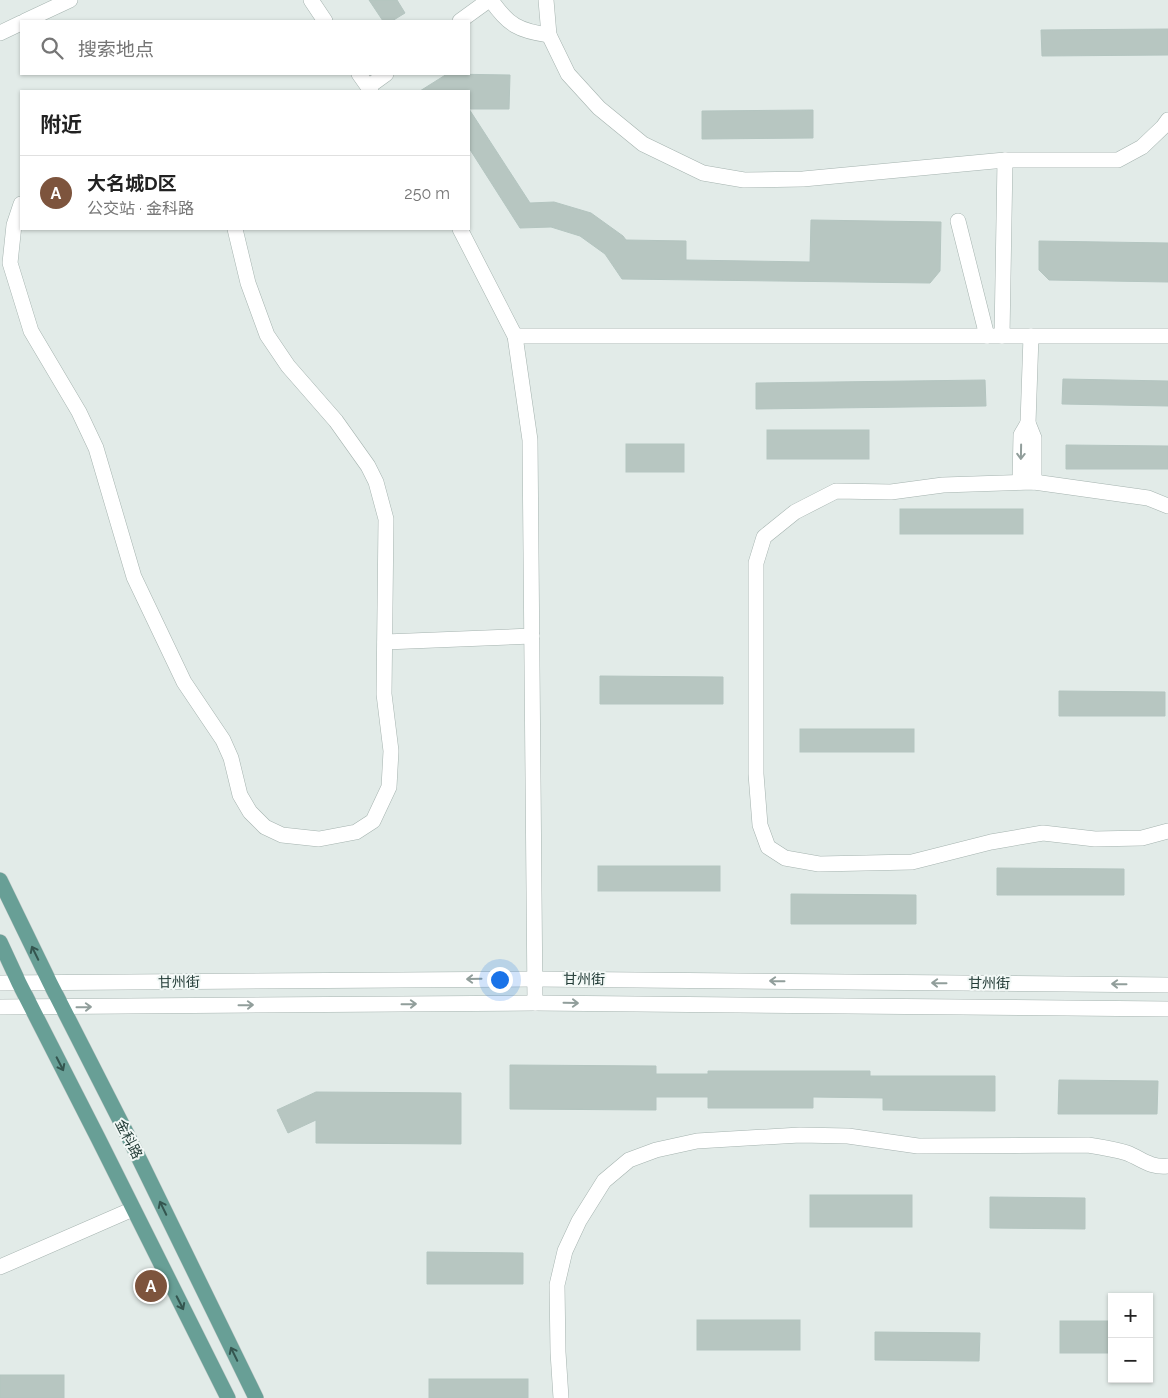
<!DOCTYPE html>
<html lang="zh">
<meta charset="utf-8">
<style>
:root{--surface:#fff;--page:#f6f6f6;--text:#222;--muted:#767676;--line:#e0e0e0;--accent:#7d543d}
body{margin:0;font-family:Raleway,"Noto Sans SC",sans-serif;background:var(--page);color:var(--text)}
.controls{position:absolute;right:15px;bottom:15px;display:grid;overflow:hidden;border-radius:0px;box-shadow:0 1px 4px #0004}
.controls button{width:45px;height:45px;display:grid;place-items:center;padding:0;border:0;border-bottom:1px solid var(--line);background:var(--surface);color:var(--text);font:25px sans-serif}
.you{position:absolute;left:499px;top:979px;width:18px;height:18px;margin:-12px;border:4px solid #fff;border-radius:50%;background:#1a73e8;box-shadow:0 0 0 8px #1a73e833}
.badge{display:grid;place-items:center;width:32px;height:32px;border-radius:50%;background:var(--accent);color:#fff;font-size:16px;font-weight:700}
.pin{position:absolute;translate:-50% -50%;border:2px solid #fff;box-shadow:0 1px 5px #0006}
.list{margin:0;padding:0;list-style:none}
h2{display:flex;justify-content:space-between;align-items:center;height:65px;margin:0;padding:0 20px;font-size:21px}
h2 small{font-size:16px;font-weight:400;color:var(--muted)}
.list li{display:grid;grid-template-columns:32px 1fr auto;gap:15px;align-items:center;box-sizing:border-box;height:75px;padding:0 20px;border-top:1px solid var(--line)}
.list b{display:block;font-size:19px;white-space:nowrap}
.list p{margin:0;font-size:16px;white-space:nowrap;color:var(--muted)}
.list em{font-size:16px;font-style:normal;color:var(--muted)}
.icon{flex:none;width:28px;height:28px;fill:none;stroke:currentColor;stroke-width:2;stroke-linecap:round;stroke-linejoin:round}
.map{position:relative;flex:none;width:1168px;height:1398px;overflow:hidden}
.search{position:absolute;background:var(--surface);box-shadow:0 1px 4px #0004;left:20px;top:20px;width:450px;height:55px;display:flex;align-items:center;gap:12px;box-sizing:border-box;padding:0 18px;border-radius:0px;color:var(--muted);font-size:19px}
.panel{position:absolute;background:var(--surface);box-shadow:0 1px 4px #0004;left:20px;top:90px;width:450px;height:140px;border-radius:0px}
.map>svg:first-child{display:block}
.building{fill:#b7c6c1;stroke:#b4c5c0}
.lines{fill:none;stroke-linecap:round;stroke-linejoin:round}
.minor-casing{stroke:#a5b3af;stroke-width:16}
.major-casing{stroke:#c1c8c7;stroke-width:16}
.minor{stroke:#fff;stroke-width:15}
.major{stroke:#689f96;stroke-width:15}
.oneway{stroke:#919e9b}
.oneway2{stroke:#34554f}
.labels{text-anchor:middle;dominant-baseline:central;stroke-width:4;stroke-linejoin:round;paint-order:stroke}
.street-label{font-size:14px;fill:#233c37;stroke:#f2f8f6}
</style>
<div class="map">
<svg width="1168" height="1398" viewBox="0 0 1168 1398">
<rect width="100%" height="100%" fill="#e2ebe8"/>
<!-- building -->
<g class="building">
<polygon points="369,0 397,0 405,13 392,21 383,21"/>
<polygon points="1168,29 1168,55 1042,56 1041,30"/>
<polygon points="447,74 510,75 509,109 469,109 530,203 554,202 591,213 623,236 626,240 686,241 686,260 810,262 811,220 941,222 940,271 930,283 622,279 605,254 580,236 551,227 520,228 469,148 469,91 420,91"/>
<polygon points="813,110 813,138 702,139 702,111"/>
<polygon points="1039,241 1168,243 1168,282 1049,280 1039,270"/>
<polygon points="1063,379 1168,381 1168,406 1062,404"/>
<polygon points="985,380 986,406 756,409 756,383"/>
<rect x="767" y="430" width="102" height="29"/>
<rect x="626" y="444" width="58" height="28"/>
<polygon points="1066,445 1168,446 1168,469 1066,469"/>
<rect x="900" y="509" width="123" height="25"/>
<polygon points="600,676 723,677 723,704 600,704"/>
<polygon points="1059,691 1165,692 1165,716 1059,716"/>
<rect x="800" y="729" width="114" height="23"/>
<rect x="598" y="866" width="122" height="25"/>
<polygon points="997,868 1124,869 1124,895 997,895"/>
<polygon points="791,894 916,895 916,924 791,924"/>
<polygon points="510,1065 656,1066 656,1074 708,1074 708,1071 870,1071 870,1076 995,1076 995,1111 883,1110 883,1098 813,1097 813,1108 708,1108 708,1097 656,1097 656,1110 510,1109"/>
<polygon points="1059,1080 1158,1081 1157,1114 1058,1114"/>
<polygon points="316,1092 461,1093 461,1144 316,1143 316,1120 288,1133 277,1110"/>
<rect x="810" y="1195" width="102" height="32"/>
<polygon points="990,1197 1085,1198 1085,1229 990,1228"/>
<polygon points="427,1252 523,1253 523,1284 427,1284"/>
<rect x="697" y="1320" width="103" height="30"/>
<rect x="1060" y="1321" width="52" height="32"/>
<polygon points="875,1332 980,1333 979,1361 875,1360"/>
<rect x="0" y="1375" width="64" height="23"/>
<rect x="429" y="1379" width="99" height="19"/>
</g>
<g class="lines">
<defs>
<g id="minor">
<polyline points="311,0 325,21"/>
<path d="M 491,0 C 508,25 519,31 549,35"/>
<polyline points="546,0 549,35 568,74 599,108 643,144 703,173 744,180 803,179 1005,160 1118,160 1142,147 1163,127 1168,120"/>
<polyline points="25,21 70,0"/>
<polyline points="460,21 489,0"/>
<polyline points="0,33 21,23"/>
<polyline points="359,74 371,91"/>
<polyline points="368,87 386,74"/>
<polyline points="21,204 14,225 10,263 31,331 79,412 96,448 134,577 184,682 223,740 231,758 240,795 250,812 265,827 282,835 319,839 356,832 373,821 389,787 391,751 384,694 386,519 376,482 368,466 336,421 288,366 267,335 248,283 235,229"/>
<polyline points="958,221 987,336"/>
<polyline points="460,229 515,336 530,440 535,1003"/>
<polyline points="515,336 1168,336"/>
<polyline points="1002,336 1005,160"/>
<polyline points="1031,336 1028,423 1034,438 1034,482"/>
<polyline points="1020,482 1021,435 1028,423"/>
<polyline points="1168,506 1148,498 1034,482 943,485 891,492 836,491 795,512 764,537 756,563 756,774 760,825 768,847 785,858 819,864 912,862 991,842 1043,833 1095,839 1142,838 1168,831"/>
<polyline points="385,642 532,636"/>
<polyline points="0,983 535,979 1168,985"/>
<polyline points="0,1007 535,1003 1168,1009"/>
<polyline points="0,1267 133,1209"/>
<path d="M 561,1398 L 558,1352 L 557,1285 L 565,1251 L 579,1221 L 604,1181 L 629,1160 L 656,1150 L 697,1141 L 800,1135 L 848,1136 L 918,1146 L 1088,1145 C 1101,1147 1114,1149 1127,1153 C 1142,1159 1150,1168 1168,1166"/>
</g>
<g id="major">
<polyline points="0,880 50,983 131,1142 256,1398"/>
<polyline points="0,942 19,983 98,1138 228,1398"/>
</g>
</defs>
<!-- minor casing -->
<use href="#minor" class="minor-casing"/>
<!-- major casing -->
<use href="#major" class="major-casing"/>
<!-- minor -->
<use href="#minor" class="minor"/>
<!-- major -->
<use href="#major" class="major"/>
</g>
<!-- one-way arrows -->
<defs><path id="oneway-shaft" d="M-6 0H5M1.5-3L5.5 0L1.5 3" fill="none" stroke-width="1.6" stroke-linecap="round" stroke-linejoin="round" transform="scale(1.25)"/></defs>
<g class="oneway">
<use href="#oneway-shaft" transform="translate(1021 452) rotate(91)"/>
<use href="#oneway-shaft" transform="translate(474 979) rotate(179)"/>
<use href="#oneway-shaft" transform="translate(777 981) rotate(-179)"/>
<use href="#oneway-shaft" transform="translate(939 983) rotate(-179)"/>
<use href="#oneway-shaft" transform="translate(1119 984) rotate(-179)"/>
<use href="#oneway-shaft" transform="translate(571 1003) rotate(1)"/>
<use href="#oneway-shaft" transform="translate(409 1004) rotate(-1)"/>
<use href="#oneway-shaft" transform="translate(246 1005) rotate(-1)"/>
<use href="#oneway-shaft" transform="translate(84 1007) rotate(-1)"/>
</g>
<g class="oneway2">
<use href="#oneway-shaft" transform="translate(35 953) rotate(-116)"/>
<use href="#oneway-shaft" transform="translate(60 1064) rotate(63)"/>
<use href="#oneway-shaft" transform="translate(163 1208) rotate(-116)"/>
<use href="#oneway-shaft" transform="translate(180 1303) rotate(63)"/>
<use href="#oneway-shaft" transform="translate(234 1354) rotate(-116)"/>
</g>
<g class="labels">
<!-- street labels -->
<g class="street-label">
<text transform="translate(584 979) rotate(1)">甘州街</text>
<text transform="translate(179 982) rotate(-1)">甘州街</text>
<text transform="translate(989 983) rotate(1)">甘州街</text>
<text transform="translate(129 1139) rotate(63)">金科路</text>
</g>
</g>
</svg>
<div class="controls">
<button>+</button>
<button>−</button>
</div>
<div class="you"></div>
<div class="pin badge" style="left:151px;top:1286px">A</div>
<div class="search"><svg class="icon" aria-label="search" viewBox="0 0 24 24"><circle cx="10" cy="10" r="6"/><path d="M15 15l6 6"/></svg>搜索地点</div>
<section class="panel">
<h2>附近<small></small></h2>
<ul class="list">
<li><span class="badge">A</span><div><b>大名城D区</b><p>公交站 · 金科路</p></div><em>250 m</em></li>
</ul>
</section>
</div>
